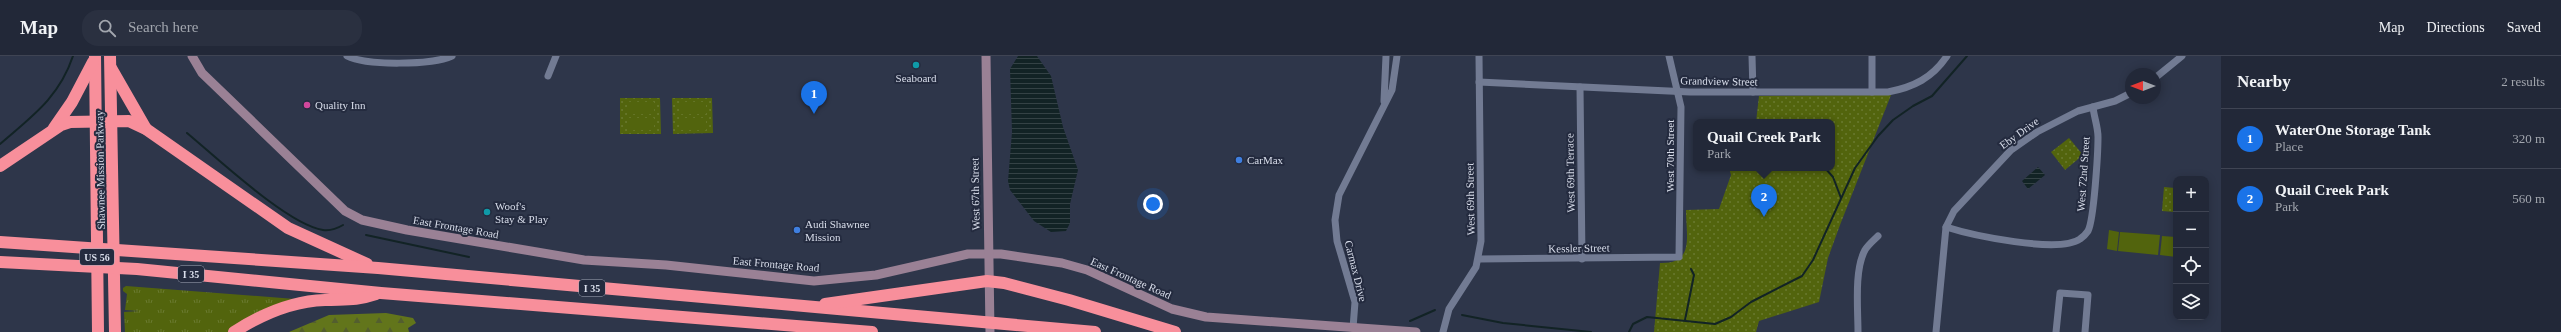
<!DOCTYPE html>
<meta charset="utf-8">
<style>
:root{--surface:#222838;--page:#2a3040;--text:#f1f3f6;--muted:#a2a6ae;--line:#3f4453;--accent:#1a73e8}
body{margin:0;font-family:"Times New Roman",serif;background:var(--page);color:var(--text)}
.controls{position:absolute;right:12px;bottom:12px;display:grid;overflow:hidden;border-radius:8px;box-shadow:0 2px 10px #0003}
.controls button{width:36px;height:36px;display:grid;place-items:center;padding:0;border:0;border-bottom:1px solid var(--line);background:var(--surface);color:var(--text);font:20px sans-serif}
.compass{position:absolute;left:2125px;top:12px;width:36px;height:36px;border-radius:50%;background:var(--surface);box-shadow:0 2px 10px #0003;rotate:270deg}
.you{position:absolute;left:1153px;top:148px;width:14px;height:14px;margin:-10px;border:3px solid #fff;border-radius:50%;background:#1a73e8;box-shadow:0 0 0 6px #1a73e833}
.badge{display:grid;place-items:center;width:26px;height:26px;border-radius:50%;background:var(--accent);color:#fff;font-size:13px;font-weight:700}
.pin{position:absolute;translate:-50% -33px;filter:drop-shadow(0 1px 2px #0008)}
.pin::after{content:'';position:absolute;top:21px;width:14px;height:12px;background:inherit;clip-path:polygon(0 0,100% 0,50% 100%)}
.popup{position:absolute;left:1693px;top:63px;width:142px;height:52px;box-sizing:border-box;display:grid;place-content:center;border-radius:8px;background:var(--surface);filter:drop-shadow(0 1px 3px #0005);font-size:13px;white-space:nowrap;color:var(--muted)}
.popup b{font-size:15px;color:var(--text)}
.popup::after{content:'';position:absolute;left:50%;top:100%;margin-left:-8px;border:8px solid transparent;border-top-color:var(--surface)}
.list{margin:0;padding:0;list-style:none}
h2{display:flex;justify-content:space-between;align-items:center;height:52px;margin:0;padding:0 16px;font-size:17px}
h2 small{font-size:13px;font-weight:400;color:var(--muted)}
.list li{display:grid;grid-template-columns:26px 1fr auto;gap:12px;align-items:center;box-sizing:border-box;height:60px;padding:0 16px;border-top:1px solid var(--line)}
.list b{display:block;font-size:15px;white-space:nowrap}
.list p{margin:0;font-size:13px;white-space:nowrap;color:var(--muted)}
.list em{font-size:13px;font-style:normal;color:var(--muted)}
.icon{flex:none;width:22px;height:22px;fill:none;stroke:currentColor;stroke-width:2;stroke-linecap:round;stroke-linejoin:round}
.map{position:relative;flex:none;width:2221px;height:276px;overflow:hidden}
header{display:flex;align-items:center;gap:24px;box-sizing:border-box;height:56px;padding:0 20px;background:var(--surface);border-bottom:1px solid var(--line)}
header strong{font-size:19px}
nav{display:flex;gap:22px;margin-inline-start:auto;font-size:14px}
.search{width:280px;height:36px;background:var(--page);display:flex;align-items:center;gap:10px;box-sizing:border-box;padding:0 14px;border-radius:16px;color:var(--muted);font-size:15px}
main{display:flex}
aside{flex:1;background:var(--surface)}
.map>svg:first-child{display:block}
.grass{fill:url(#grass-tufts)}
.forest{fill:url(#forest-firs)}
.park{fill:url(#park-dots)}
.pitch{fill:#52640d}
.water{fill:url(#water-rules)}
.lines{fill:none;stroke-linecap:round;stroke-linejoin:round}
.stream{stroke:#122325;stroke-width:2}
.street{stroke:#727b93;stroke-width:7}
.secondary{stroke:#9a8195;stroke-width:9}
.highway{stroke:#f88f9b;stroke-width:12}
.culture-dot{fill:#0f9aa8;stroke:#242b3f;stroke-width:1.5}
.hotel-dot{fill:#d1479c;stroke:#242b3f;stroke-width:1.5}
.shop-dot{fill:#3f7fe0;stroke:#242b3f;stroke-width:1.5}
.labels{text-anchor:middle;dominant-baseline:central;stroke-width:4;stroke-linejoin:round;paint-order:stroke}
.shield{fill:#242b3f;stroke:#a3a8b7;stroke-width:1}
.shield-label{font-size:10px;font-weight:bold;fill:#d9deeb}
.poi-label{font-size:11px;fill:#d9deeb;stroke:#242b3f;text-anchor:start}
.street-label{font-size:11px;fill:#d9deeb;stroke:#242b3f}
</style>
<header>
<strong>Map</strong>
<div class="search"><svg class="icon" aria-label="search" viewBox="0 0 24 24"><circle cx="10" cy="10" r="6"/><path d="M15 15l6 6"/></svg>Search here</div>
<nav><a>Map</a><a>Directions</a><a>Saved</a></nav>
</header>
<main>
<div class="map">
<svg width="2221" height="276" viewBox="0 0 2221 276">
<defs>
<pattern id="grass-tufts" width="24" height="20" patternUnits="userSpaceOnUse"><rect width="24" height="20" fill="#52640d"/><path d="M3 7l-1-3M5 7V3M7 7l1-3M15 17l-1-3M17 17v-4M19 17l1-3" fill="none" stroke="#6a7a30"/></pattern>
<pattern id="forest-firs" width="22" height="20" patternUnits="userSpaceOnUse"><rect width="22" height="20" fill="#62751b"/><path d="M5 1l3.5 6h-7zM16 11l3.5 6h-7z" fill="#535e2e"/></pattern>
<pattern id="park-dots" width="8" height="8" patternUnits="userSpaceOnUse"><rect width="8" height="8" fill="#52640d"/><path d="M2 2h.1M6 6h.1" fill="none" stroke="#6a7a30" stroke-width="1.8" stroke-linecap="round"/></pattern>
<pattern id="water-rules" width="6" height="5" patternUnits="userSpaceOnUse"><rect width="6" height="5" fill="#122325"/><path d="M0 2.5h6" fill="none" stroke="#344245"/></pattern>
</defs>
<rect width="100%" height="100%" fill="#2e364a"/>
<!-- grass -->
<polygon class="grass" points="126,230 295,243 229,276 125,276 124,256 139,255 125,254 127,238 123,235 123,232"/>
<!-- forest -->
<polygon class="forest" points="386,257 413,262 416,267 408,272 409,276 289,276 329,259"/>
<!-- park -->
<g class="park">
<path d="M 1891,39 L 1840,169 L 1828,202 L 1819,246 L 1759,265 L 1756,276 L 1654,276 L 1660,207 C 1695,208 1686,180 1686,154 L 1719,153 L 1731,119 L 1729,112 L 1832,112 L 1832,66 L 1756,66 L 1759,40 Z"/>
<polygon points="620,42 660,42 661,78 620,78"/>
<polygon points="672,42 712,42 713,77 673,78"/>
<polygon points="2069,82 2083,99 2065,114 2051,96"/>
<polygon points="2164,131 2175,132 2174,156 2162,155"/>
</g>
<!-- pitch -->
<g class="pitch">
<rect x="627" y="46" width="27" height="12"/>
<rect x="679" y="46" width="27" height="12"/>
<rect x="627" y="62" width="27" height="12"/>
<rect x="679" y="62" width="27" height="12"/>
<polygon points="2109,174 2119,176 2117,195 2107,193"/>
<polygon points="2120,176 2160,179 2158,199 2118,195"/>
<polygon points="2162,180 2176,181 2176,201 2160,199"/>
</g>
<!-- water -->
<g class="water">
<polygon points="1018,0 1037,0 1051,20 1063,71 1078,114 1070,148 1070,167 1066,175 1051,176 1034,165 1010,134 1008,125 1012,76 1010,13"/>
<polygon points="2038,111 2045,119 2028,133 2022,125"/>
</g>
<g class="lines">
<!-- stream -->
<g class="stream">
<path d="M 187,77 C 216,101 288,169 323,174 C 330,175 338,172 343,169"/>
<path d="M 0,88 C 31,61 59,42 73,0"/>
<polyline points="1825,112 1833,121 1841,142"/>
<polyline points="366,179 469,201"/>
<polyline points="1462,259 1503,267 1591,276"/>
<polyline points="1685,264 1694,219 1691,213"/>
<polyline points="1410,265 1435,254"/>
<polyline points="1629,276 1633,268 1647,261 1715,268 1731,261 1751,246 1802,220 1813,204 1855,112 1878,80 1893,64 1913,50 1932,40 1967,0"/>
</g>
<!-- street -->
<g class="street">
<path d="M 347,0 C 366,10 432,9 452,0"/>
<polyline points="1752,0 1753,36"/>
<polyline points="1872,0 1872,36"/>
<polyline points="548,20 556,0"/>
<polyline points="2155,22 2182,0"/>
<path d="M 1479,26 L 1690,36 L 1888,36 C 1914,31 1932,22 1947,0"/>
<polyline points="1580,31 1582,203"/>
<polyline points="1384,45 1386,0"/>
<path d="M 1946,171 C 1971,179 2059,198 2080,183 C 2083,181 2086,178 2088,175 C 2094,164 2098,96 2098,81 C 2098,71 2094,61 2093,51"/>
<polyline points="1479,203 1679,201 1681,51 1669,0"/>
<polyline points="1353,272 1355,246 1337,185 1335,164 1339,139 1392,34 1397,0"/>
<polyline points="1443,276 1449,253 1476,211 1481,185 1479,0"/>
<path d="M 1858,276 C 1858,253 1854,214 1865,194 C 1868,189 1874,184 1878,180"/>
<polyline points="1936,276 1946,171 1954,155 2011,94 2037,76 2078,55 2115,45 2131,37"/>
<polyline points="2056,276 2060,237 2088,239 2085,276"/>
</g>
<!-- secondary -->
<g class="secondary">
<polyline points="192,0 202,17 345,155 362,164 407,174 584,204 666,209 814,225 876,219 968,198 1001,198 1062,207 1087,214 1172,253 1206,261 1416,276"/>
<polyline points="986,0 990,276"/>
</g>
<!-- highway -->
<g class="highway">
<polyline points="95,0 98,276"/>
<polyline points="110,0 115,276"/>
<polyline points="111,12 146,73"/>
<polyline points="54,72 72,46 93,6"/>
<polyline points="0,110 61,69 70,66 129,65 146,73 288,172 367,208"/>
<polyline points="0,186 378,212 1095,276"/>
<polyline points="0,206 137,213 381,237 872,276"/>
<polyline points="825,248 987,225 1004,227 1069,244 1175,276"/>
<path d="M 234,276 C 262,258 291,245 325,244 C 346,243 355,245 376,238"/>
</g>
</g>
<!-- markers -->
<g class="culture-dot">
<circle cx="916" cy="9" r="4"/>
<circle cx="487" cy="156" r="4"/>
</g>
<circle class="hotel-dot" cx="307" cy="49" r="4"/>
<g class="shop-dot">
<circle cx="1239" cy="104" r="4"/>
<circle cx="797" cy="174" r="4"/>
</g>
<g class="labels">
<!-- shield labels -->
<g class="shield">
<rect x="80" y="193" width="34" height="16" rx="3"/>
<rect x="178" y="210" width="26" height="16" rx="3"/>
<rect x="579" y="224" width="26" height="16" rx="3"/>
</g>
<g class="shield-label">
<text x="97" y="201">US 56</text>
<text x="191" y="218">I 35</text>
<text x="592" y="232">I 35</text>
</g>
<!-- poi labels -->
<g class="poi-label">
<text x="916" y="22" text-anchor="middle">Seaboard</text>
<text x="315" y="49">Quality Inn</text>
<text x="1247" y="104">CarMax</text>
<text x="495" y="150">Woof's<tspan x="495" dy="13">Stay &amp; Play</tspan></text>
<text x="805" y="168">Audi Shawnee<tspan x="805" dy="13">Mission</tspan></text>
</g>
<!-- street labels -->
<g class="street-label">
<text transform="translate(1719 25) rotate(1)">Grandview Street</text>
<text transform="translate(2019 77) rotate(-36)">Eby Drive</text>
<text transform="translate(1670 100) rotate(-90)">West 70th Street</text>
<text transform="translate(100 114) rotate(-91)">Shawnee Mission Parkway</text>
<text transform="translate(1570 117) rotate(-91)">West 69th Terrace</text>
<text transform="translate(2083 118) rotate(-86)">West 72nd Street</text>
<text transform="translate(975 138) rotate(-91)">West 67th Street</text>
<text transform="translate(1470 143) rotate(-91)">West 69th Street</text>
<text transform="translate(456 171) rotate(10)">East Frontage Road</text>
<text transform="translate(1579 192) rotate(-1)">Kessler Street</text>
<text transform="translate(776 208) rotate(5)">East Frontage Road</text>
<text transform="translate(1356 215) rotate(76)">Carmax Drive</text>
<text transform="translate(1131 222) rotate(24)">East Frontage Road</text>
</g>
</g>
</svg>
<div class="controls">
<button>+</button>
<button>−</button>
<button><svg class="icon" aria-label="locate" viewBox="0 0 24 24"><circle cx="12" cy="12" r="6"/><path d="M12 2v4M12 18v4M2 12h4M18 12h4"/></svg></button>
<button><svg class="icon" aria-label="layers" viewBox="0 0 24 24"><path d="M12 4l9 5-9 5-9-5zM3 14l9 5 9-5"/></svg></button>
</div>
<svg class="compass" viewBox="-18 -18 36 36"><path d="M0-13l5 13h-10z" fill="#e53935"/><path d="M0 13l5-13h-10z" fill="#a2a6ae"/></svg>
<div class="you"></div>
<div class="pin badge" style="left:814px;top:58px">1</div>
<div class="pin badge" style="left:1764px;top:161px">2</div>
<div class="popup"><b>Quail Creek Park</b>Park</div>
</div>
<aside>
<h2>Nearby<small>2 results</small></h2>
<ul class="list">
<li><span class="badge">1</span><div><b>WaterOne Storage Tank</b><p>Place</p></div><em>320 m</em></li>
<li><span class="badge">2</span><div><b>Quail Creek Park</b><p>Park</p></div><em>560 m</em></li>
</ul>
</aside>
</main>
